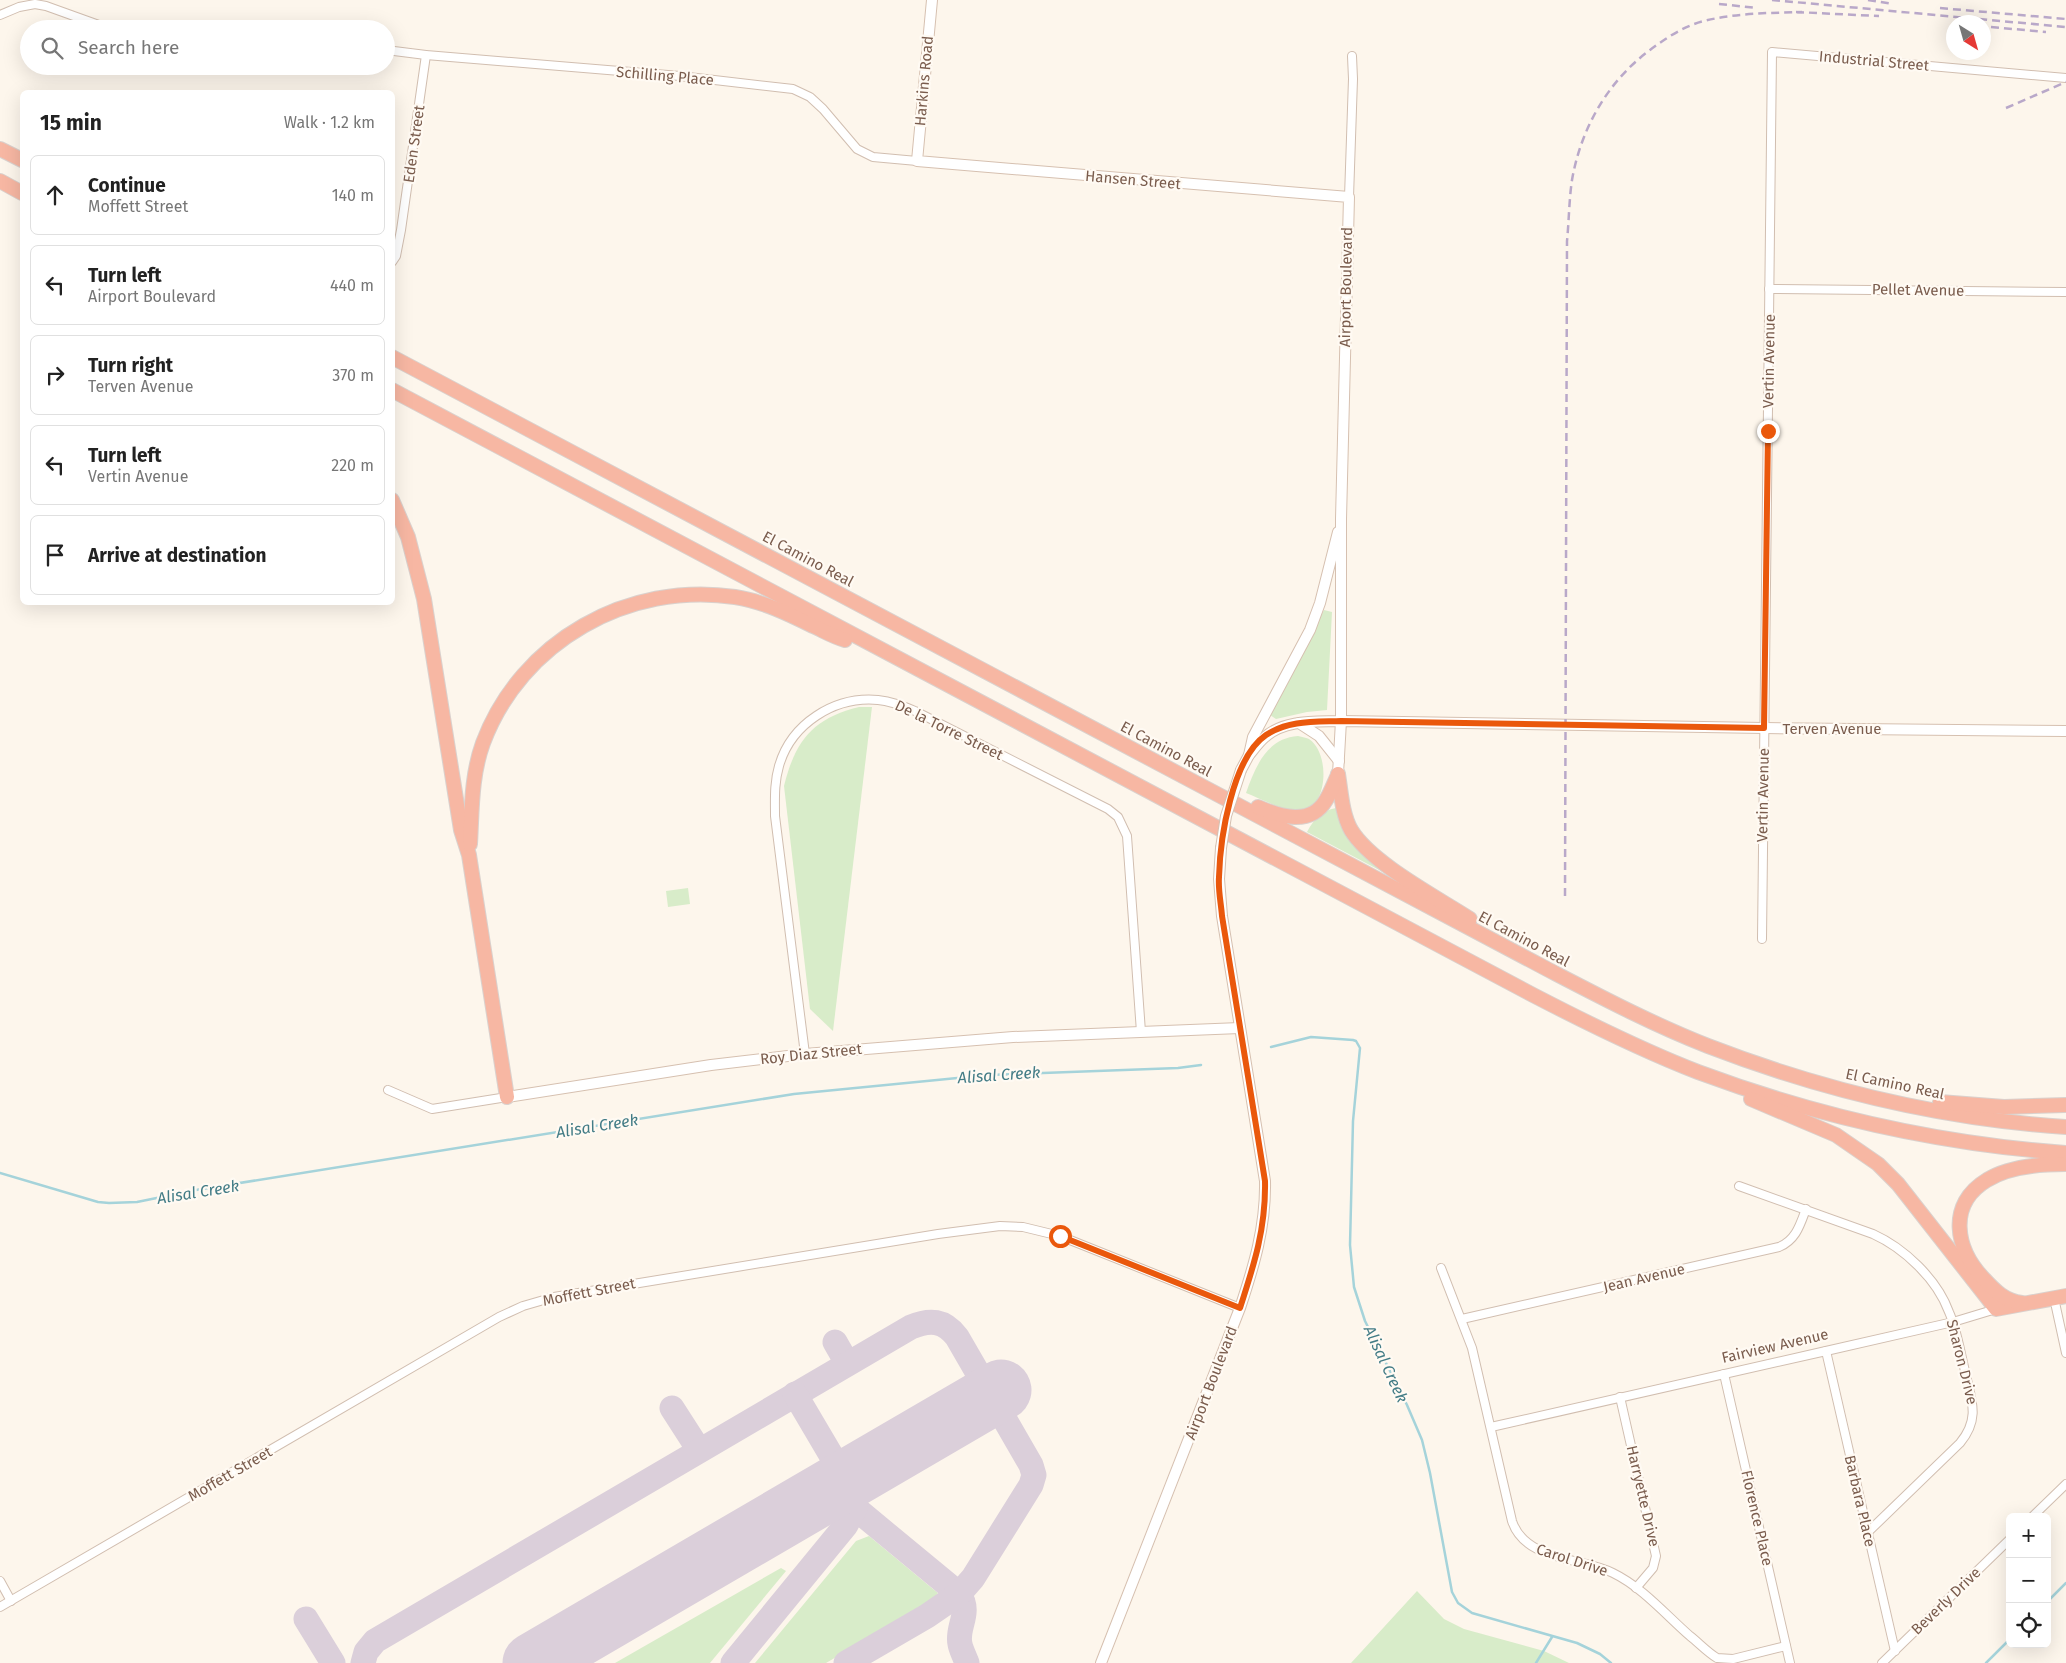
<!DOCTYPE html>
<meta charset="utf-8">
<style>
:root{--surface:#fff;--page:#f2f2f2;--text:#222;--muted:#767676;--line:#e0e0e0}
body{margin:0;font-family:"Fira Sans",sans-serif;background:var(--page);color:var(--text)}
.controls{position:absolute;right:15px;bottom:15px;display:grid;overflow:hidden;border-radius:8px;box-shadow:0 5px 20px #0002}
.controls button{width:45px;height:45px;display:grid;place-items:center;padding:0;border:0;border-bottom:1px solid var(--line);background:var(--surface);color:var(--text);font:25px sans-serif}
.compass{position:absolute;left:1946px;top:15px;width:45px;height:45px;border-radius:50%;background:var(--surface);box-shadow:0 5px 20px #0002;rotate:143deg}
.stop{position:absolute;width:15px;height:15px;margin:-11px;border:4px solid #ea580c;border-radius:50%;background:#fff}
.stop.end{background:#ea580c;border-color:#fff;box-shadow:0 1px 5px #0008}
.list{margin:0;padding:0;list-style:none}
h2{display:flex;justify-content:space-between;align-items:center;height:65px;margin:0;padding:0 20px;font-size:21px}
h2 small{font-size:16px;font-weight:400;color:var(--muted)}
.list li{display:grid;grid-template-columns:32px 1fr auto;gap:15px;align-items:center;box-sizing:border-box;height:80px;margin:0 10px 10px;padding:0 10px;border:1px solid var(--line);border-radius:8px}
.list b{display:block;font-size:19px;white-space:nowrap}
.list p{margin:0;font-size:16px;white-space:nowrap;color:var(--muted)}
.list em{font-size:16px;font-style:normal;color:var(--muted)}
.icon{flex:none;width:28px;height:28px;fill:none;stroke:currentColor;stroke-width:2;stroke-linecap:round;stroke-linejoin:round}
.map{position:relative;flex:none;width:2066px;height:1663px;overflow:hidden}
.search{position:absolute;background:var(--surface);box-shadow:0 5px 20px #0002;left:20px;top:20px;width:375px;height:55px;display:flex;align-items:center;gap:12px;box-sizing:border-box;padding:0 18px;border-radius:28px;color:var(--muted);font-size:19px}
.panel{position:absolute;background:var(--surface);box-shadow:0 5px 20px #0002;left:20px;top:90px;width:375px;height:515px;border-radius:8px}
.map>svg:first-child{display:block}
.green{fill:#d8ecc9}
.lines{fill:none;stroke-linecap:round;stroke-linejoin:round}
.stream{stroke:#a5d3da;stroke-width:2.5}
.taxiway{stroke:#dbcfda;stroke-width:25}
.runway{stroke:#dbcfda;stroke-width:61}
.street-casing{stroke:#d1beb0;stroke-width:10}
.secondary-casing{stroke:#d6c0b0;stroke-width:12}
.highway-casing{stroke:#dad1cd;stroke-width:16}
.street{stroke:#fff;stroke-width:8}
.secondary{stroke:#fff;stroke-width:10}
.highway{stroke:#f7b7a3;stroke-width:14}
.rail{stroke:#b9a8c9;stroke-width:2.5;stroke-dasharray:8 5;stroke-linecap:butt}
.secondary-bridge-casing{stroke:#d6c0b0;stroke-width:12;stroke-linecap:butt}
.secondary-bridge{stroke:#fff;stroke-width:10}
.route{stroke:#ea580c;stroke-width:6}
.labels{text-anchor:middle;dominant-baseline:central;stroke-width:4.5;stroke-linejoin:round;paint-order:stroke}
.street-label{font-size:15px;fill:#7a5c4d;stroke:#fffaf3}
.water-label{font-size:16px;font-style:italic;fill:#437c86;stroke:#fffaf3}
</style>
<div class="map">
<svg width="2066" height="1663" viewBox="0 0 2066 1663">
<rect width="100%" height="100%" fill="#fdf6ec"/>
<!-- green -->
<g class="green">
<polygon points="1324,610 1332,612 1327,710 1307,712 1276,719 1270,715"/>
<path d="M 859,707 L 872,707 L 833,1031 L 810,1009 L 784,786 C 795,741 813,718 859,707 Z"/>
<path d="M 1298,736 C 1302,737 1307,738 1309,739 C 1332,754 1328,817 1294,811 C 1278,808 1261,799 1246,793 C 1255,767 1267,738 1298,736 Z"/>
<path d="M 1336,808 L 1339,819 L 1384,869 L 1383,872 L 1307,832 C 1314,819 1321,811 1336,808 Z"/>
<polygon points="688,888 690,904 668,907 666,891"/>
<polygon points="869,1536 933,1589 938,1593 932,1601 826,1663 755,1663 856,1541"/>
<polygon points="781,1568 786,1571 710,1663 615,1663"/>
<polygon points="1417,1591 1444,1619 1464,1629 1544,1651 1569,1663 1351,1663"/>
</g>
<g class="lines">
<!-- stream -->
<g class="stream">
<polyline points="1271,1047 1311,1037 1353,1040 1356,1041 1360,1048 1353,1121 1350,1245 1354,1287 1365,1321 1407,1405 1422,1440 1430,1473 1452,1592 1458,1603 1472,1613 1577,1643 1600,1654 1611,1663"/>
<polyline points="0,1173 98,1202 109,1203 137,1202 196,1190 794,1094 988,1075 1178,1068 1201,1065"/>
<polyline points="2047,1602 2066,1583"/>
<polyline points="1536,1663 1552,1637"/>
<polyline points="1986,1663 2010,1639"/>
</g>
<!-- taxiway -->
<g class="taxiway">
<polyline points="835,1342 847,1363"/>
<polyline points="672,1408 699,1450"/>
<path d="M 855,1508 L 959,1594 C 972,1613 956,1627 960,1644 C 961,1650 965,1657 967,1663"/>
<polyline points="306,1619 333,1663"/>
<path d="M 363,1663 L 366,1652 L 375,1641 L 911,1327 C 930,1319 944,1320 957,1337 L 1031,1465 L 1034,1475 L 1031,1485 L 973,1578 L 959,1594 L 927,1616 L 846,1663"/>
<polyline points="733,1663 846,1525 855,1508 854,1494 795,1394"/>
</g>
<!-- runway -->
<polyline class="runway" points="533,1663 1001,1390"/>
<defs>
<g id="street">
<polyline points="0,15 19,7 35,4 46,6 110,29"/>
<polyline points="386,50 426,55 680,76 793,89 810,97 823,109 857,149 873,157 917,161"/>
<polyline points="1349,197 1353,79 1352,56"/>
<polyline points="392,262 396,256 401,230 426,55"/>
<polyline points="1769,289 2066,292"/>
<polyline points="1762,939 1772,52 2066,78"/>
<path d="M 805,1054 L 775,816 C 775,799 774,783 779,766 C 791,724 834,696 878,700 C 891,701 903,706 915,711 L 1108,809 L 1118,817 L 1127,836 L 1141,1032"/>
<polyline points="388,1090 432,1109 507,1097"/>
<path d="M 1739,1186 L 1873,1234 C 1904,1248 1937,1279 1949,1312 C 1957,1330 1960,1351 1965,1371 C 1971,1399 1981,1418 1960,1443 L 1867,1533"/>
<path d="M 1441,1268 L 1472,1348 L 1512,1521 C 1525,1561 1580,1557 1613,1573 C 1642,1587 1666,1615 1690,1636 C 1699,1643 1707,1652 1717,1658 L 1733,1659 L 1786,1646"/>
<polyline points="2054,1298 2066,1353"/>
<path d="M 1462,1319 L 1779,1247 C 1796,1240 1800,1225 1806,1209"/>
<polyline points="1826,1351 1895,1651"/>
<polyline points="1724,1374 1790,1663"/>
<polyline points="1620,1397 1656,1556 1653,1568 1636,1588"/>
<polyline points="1491,1427 1826,1351 1953,1322 1996,1309"/>
<polyline points="2032,1517 2066,1484"/>
<polyline points="0,1581 11,1601"/>
<polyline points="0,1607 499,1317 523,1306 554,1297 938,1234 1000,1226 1023,1227 1060,1236 1240,1308"/>
<polyline points="1882,1663 2010,1539"/>
</g>
<g id="secondary">
<polyline points="932,0 917,161 1349,197 1341,519 1341,721 1338,774"/>
<polyline points="1299,723 1319,736 1339,761"/>
<path d="M 1249,755 C 1254,749 1259,742 1265,737 C 1285,719 1316,722 1341,721 L 1764,728 L 2066,731"/>
<polyline points="1241,770 1249,755 1253,737 1310,630 1320,603 1338,532"/>
<polyline points="507,1097 711,1065 805,1054 1013,1037 1240,1028"/>
<path d="M 1101,1663 L 1240,1308 C 1254,1266 1266,1226 1265,1181 L 1222,916 L 1219,879 L 1221,848"/>
</g>
<g id="highway">
<polyline points="0,149 22,160"/>
<polyline points="0,181 22,193"/>
<path d="M 392,357 L 1547,969 C 1599,996 1652,1024 1708,1046 C 1822,1090 1944,1119 2066,1127"/>
<path d="M 392,390 L 1533,995 C 1587,1023 1641,1050 1698,1072 C 1816,1116 1940,1144 2066,1153"/>
<polyline points="392,500 408,537 424,599 461,830 469,855 507,1097"/>
<path d="M 1338,774 C 1341,792 1342,814 1351,830 C 1371,863 1436,897 1470,919"/>
<path d="M 1258,807 C 1281,817 1311,826 1326,800 C 1331,792 1334,783 1338,775"/>
<path d="M 470,844 C 472,810 471,776 483,743 C 521,641 629,581 735,597 C 762,601 789,614 813,626 C 824,631 834,637 845,640"/>
<polyline points="1751,1099 1836,1135 1878,1164 1898,1184 1996,1309 2066,1296"/>
<polyline points="1940,1102 2004,1107 2066,1105"/>
<path d="M 2022,1303 C 2005,1301 1995,1291 1984,1279 C 1955,1249 1947,1204 1987,1180 C 2009,1166 2041,1164 2066,1164"/>
</g>
</defs>
<!-- street casing -->
<use href="#street" class="street-casing"/>
<!-- secondary casing -->
<use href="#secondary" class="secondary-casing"/>
<!-- highway casing -->
<use href="#highway" class="highway-casing"/>
<!-- street -->
<use href="#street" class="street"/>
<!-- secondary -->
<use href="#secondary" class="secondary"/>
<!-- highway -->
<use href="#highway" class="highway"/>
<!-- rail -->
<g class="rail">
<polyline points="1772,0 2066,27"/>
<polyline points="1868,0 1893,4"/>
<polyline points="1719,4 1757,8"/>
<polyline points="1940,8 2066,19"/>
<polyline points="1796,12 1879,16"/>
<polyline points="1991,27 2046,32"/>
<polyline points="2006,108 2066,82"/>
<path d="M 1565,896 L 1567,241 C 1569,221 1569,200 1572,180 C 1581,128 1608,81 1650,50 C 1666,38 1684,26 1704,21 C 1736,13 1769,13 1802,12"/>
</g>
<defs>
<polyline id="secondary-bridge" points="1221,848 1226,816 1241,770"/>
</defs>
<!-- secondary-bridge casing -->
<use href="#secondary-bridge" class="secondary-bridge-casing"/>
<!-- secondary-bridge -->
<use href="#secondary-bridge" class="secondary-bridge"/>
</g>
<g class="lines">
<!-- route -->
<path class="route" d="M 1060,1236 L 1240,1308 C 1254,1265 1266,1228 1265,1181 L 1222,916 C 1221,903 1218,890 1219,877 C 1220,839 1232,758 1266,735 C 1289,720 1315,722 1341,721 L 1764,728 L 1768,431"/>
</g>
<g class="labels">
<!-- street labels -->
<g class="street-label">
<text transform="translate(1874 61) rotate(5)">Industrial Street</text>
<text transform="translate(665 76) rotate(5)">Schilling Place</text>
<text transform="translate(924 81) rotate(-85)">Harkins Road</text>
<text transform="translate(414 144) rotate(-82)">Eden Street</text>
<text transform="translate(1133 180) rotate(5)">Hansen Street</text>
<text transform="translate(1346 287) rotate(-89)">Airport Boulevard</text>
<text transform="translate(1918 290) rotate(1)">Pellet Avenue</text>
<text transform="translate(1769 361) rotate(-89)">Vertin Avenue</text>
<text transform="translate(808 559) rotate(28)">El Camino Real</text>
<text x="1832" y="729">Terven Avenue</text>
<text transform="translate(949 730) rotate(26)">De la Torre Street</text>
<text transform="translate(1166 749) rotate(28)">El Camino Real</text>
<text transform="translate(1763 795) rotate(-89)">Vertin Avenue</text>
<text transform="translate(1524 939) rotate(28)">El Camino Real</text>
<text transform="translate(811 1054) rotate(-6)">Roy Diaz Street</text>
<text transform="translate(1895 1084) rotate(12)">El Camino Real</text>
<text transform="translate(1644 1278) rotate(-13)">Jean Avenue</text>
<text transform="translate(589 1292) rotate(-11)">Moffett Street</text>
<text transform="translate(1775 1346) rotate(-13)">Fairview Avenue</text>
<text transform="translate(1962 1362) rotate(76)">Sharon Drive</text>
<text transform="translate(1211 1383) rotate(-69)">Airport Boulevard</text>
<text transform="translate(230 1474) rotate(-30)">Moffett Street</text>
<text transform="translate(1643 1496) rotate(77)">Harryette Drive</text>
<text transform="translate(1860 1501) rotate(77)">Barbara Place</text>
<text transform="translate(1757 1518) rotate(77)">Florence Place</text>
<text transform="translate(1572 1560) rotate(18)">Carol Drive</text>
<text transform="translate(1946 1601) rotate(-44)">Beverly Drive</text>
</g>
<!-- water labels -->
<g class="water-label">
<text transform="translate(999 1075) rotate(-4)">Alisal Creek</text>
<text transform="translate(597 1126) rotate(-9)">Alisal Creek</text>
<text transform="translate(198 1192) rotate(-9)">Alisal Creek</text>
<text transform="translate(1386 1364) rotate(65)">Alisal Creek</text>
</g>
</g>
</svg>
<div class="controls">
<button>+</button>
<button>−</button>
<button><svg class="icon" aria-label="locate" viewBox="0 0 24 24"><circle cx="12" cy="12" r="6"/><path d="M12 2v4M12 18v4M2 12h4M18 12h4"/></svg></button>
</div>
<svg class="compass" viewBox="-18 -18 36 36"><path d="M0-13l5 13h-10z" fill="#e53935"/><path d="M0 13l5-13h-10z" fill="#767676"/></svg>
<div class="stop" style="left:1060px;top:1236px"></div>
<div class="stop end" style="left:1768px;top:431px"></div>
<div class="search"><svg class="icon" aria-label="search" viewBox="0 0 24 24"><circle cx="10" cy="10" r="6"/><path d="M15 15l6 6"/></svg>Search here</div>
<section class="panel">
<h2>15 min<small>Walk · 1.2 km</small></h2>
<ul class="list">
<li><svg class="icon" aria-label="ahead" viewBox="0 0 24 24"><path d="M12 20V5M6 11l6-6 6 6"/></svg><div><b>Continue</b><p>Moffett Street</p></div><em>140 m</em></li>
<li><svg class="icon" aria-label="left" viewBox="0 0 24 24"><path d="M17 20v-9H6M10 6l-5 5 5 5"/></svg><div><b>Turn left</b><p>Airport Boulevard</p></div><em>440 m</em></li>
<li><svg class="icon" aria-label="right" viewBox="0 0 24 24"><path d="M7 20v-9h11M14 6l5 5-5 5"/></svg><div><b>Turn right</b><p>Terven Avenue</p></div><em>370 m</em></li>
<li><svg class="icon" aria-label="left" viewBox="0 0 24 24"><path d="M17 20v-9H6M10 6l-5 5 5 5"/></svg><div><b>Turn left</b><p>Vertin Avenue</p></div><em>220 m</em></li>
<li><svg class="icon" aria-label="arrive" viewBox="0 0 24 24"><path d="M6 21V4h12l-3 4 3 4H6"/></svg><div><b>Arrive at destination</b></div></li>
</ul>
</section>
</div>
